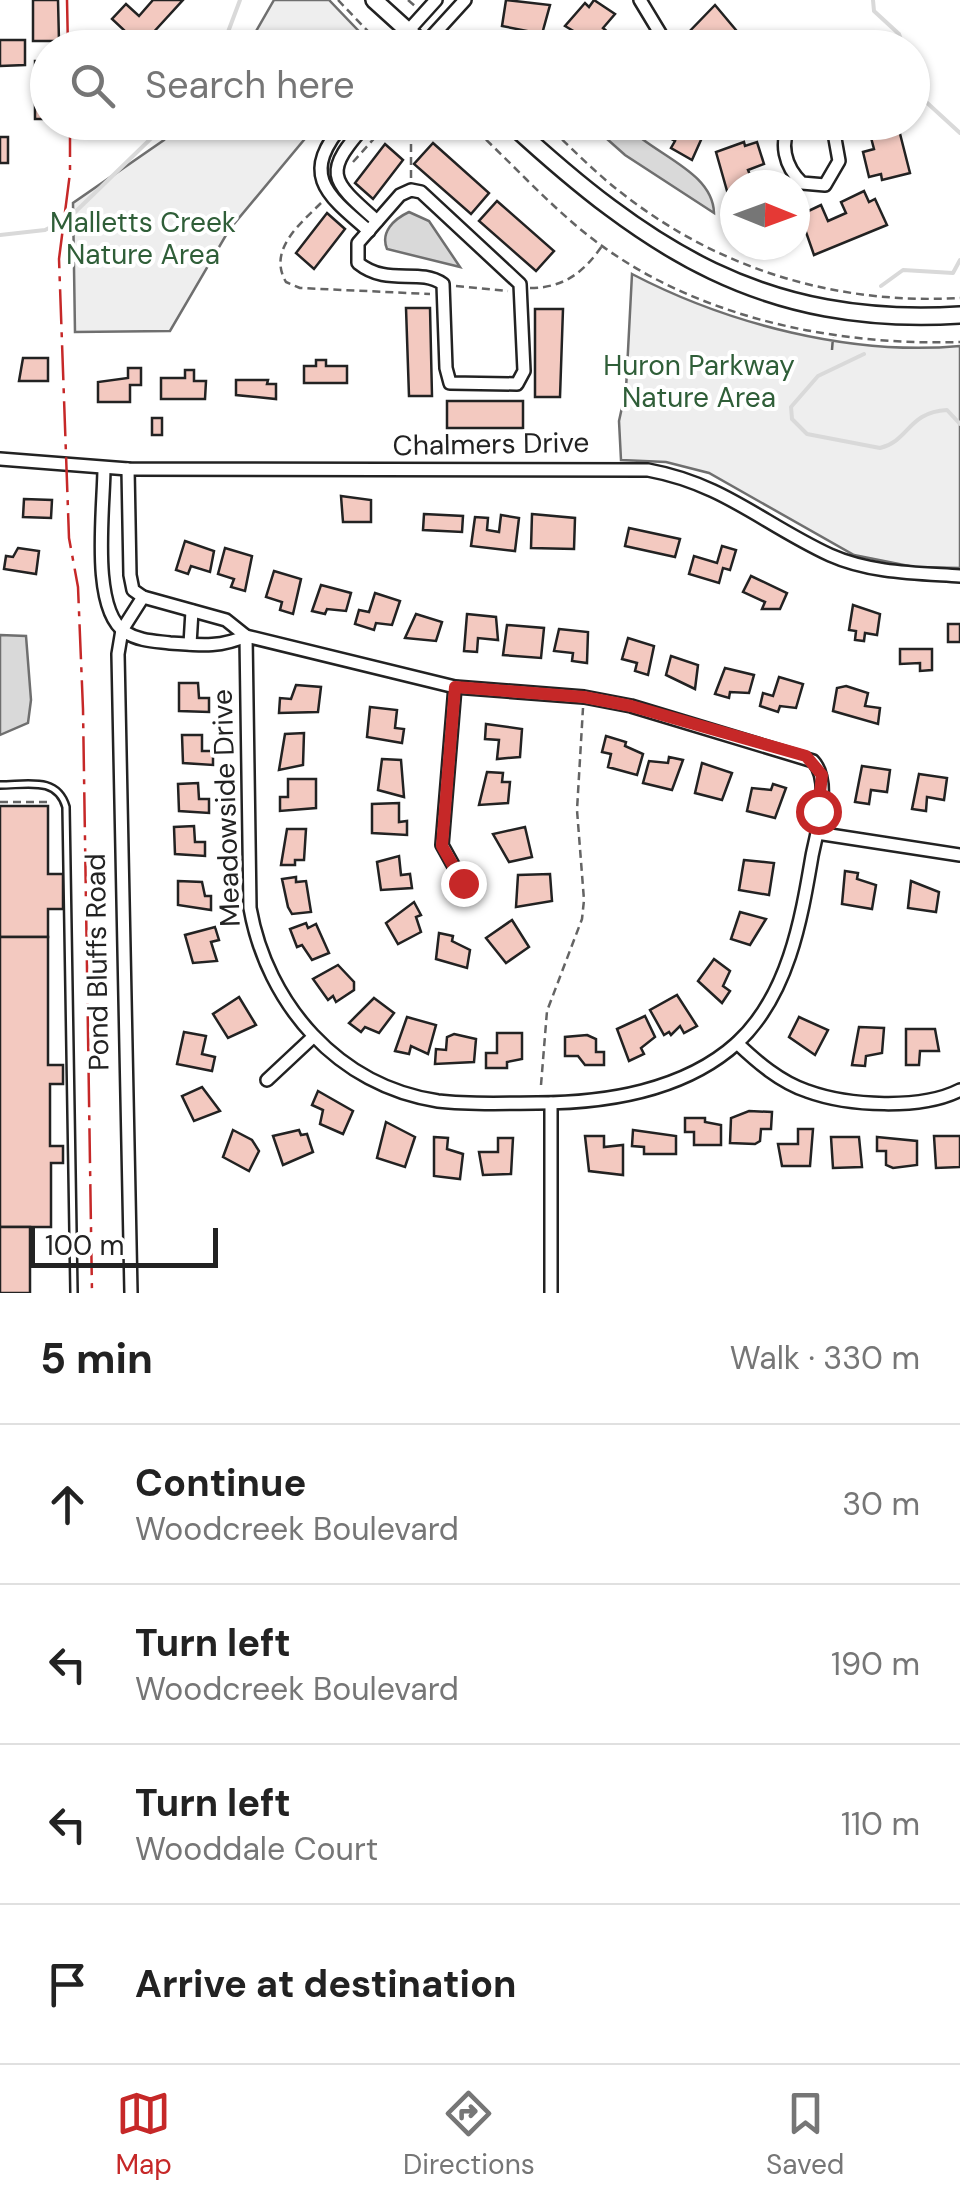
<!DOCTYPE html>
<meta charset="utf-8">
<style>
:root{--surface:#fff;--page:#f2f2f2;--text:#222;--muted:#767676;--line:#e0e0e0;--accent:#c62828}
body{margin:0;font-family:"DM Sans",sans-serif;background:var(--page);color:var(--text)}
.compass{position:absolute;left:720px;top:170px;width:90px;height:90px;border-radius:50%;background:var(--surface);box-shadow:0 2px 8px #0004;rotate:91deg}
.scale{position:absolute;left:30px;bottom:25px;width:188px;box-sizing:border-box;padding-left:10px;border:5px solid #222;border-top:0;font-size:28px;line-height:35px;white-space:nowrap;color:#222;-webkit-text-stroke:8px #fff;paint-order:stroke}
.stop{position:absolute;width:30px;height:30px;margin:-22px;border:8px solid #c62828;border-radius:50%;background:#fff}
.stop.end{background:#c62828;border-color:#fff;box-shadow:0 2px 10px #0008}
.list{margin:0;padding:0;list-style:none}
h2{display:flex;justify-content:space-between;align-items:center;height:130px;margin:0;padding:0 40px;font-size:42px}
h2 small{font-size:32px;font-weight:400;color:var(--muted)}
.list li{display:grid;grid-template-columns:65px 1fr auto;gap:30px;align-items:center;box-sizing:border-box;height:160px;padding:0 40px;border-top:2px solid var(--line)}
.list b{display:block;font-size:38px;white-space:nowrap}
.list p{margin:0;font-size:32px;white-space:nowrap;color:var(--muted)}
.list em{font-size:32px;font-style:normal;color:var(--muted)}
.icon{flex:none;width:55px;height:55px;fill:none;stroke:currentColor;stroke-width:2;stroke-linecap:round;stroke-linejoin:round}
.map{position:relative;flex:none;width:960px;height:1293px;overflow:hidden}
.search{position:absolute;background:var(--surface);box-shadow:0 2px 8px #0004;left:30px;right:30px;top:30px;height:110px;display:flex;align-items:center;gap:25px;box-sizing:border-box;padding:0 35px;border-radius:55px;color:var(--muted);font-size:38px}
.sheet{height:770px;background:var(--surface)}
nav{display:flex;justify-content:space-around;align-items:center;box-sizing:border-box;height:140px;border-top:2px solid var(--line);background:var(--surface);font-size:28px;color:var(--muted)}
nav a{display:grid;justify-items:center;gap:5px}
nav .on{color:var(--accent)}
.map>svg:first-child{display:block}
.green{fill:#eee;stroke:#6f6f6f;stroke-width:2.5}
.water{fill:#d9d9d9;stroke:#6f6f6f;stroke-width:2.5}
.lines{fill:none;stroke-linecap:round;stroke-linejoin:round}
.stream{stroke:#d9d9d9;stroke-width:4}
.building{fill:#f3c9c0;stroke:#222;stroke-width:2.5}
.lane-casing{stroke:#222;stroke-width:10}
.street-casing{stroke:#222;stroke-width:16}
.secondary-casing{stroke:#222;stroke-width:20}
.path{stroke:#646464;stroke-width:2.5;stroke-dasharray:8 5;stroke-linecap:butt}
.lane{stroke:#fff;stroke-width:5}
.street{stroke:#fff;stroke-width:11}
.secondary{stroke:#fff;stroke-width:15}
.power{stroke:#c62828;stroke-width:2.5;stroke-dasharray:35 8 5 8;stroke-linecap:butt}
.route{stroke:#c62828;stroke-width:12}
.labels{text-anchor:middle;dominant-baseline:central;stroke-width:8;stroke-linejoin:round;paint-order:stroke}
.park-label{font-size:28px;fill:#2f5e38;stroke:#fff}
.street-label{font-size:28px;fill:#222;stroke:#fff}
</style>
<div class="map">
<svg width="960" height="1293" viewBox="0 0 960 1293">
<rect width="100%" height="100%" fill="#fff"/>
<!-- green -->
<g class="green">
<polygon points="274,0 329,0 374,47 247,47"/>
<polygon points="180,123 318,123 229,230 170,331 75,332 73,203 164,140"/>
<path d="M 632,274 C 728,324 851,356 960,346 L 960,568 L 914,567 L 854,555 L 709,473 L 666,462 L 621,460 L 619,421 L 626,389 Z"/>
</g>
<!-- water -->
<g class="water">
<path d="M 589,123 L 625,123 C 650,154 713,170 714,213 L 625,155 Z"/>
<path d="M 409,212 L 429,221 L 460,267 L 387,249 C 380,232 394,219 409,212 Z"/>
<polygon points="0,635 26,636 31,700 28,723 0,735"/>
</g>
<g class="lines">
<!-- stream -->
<g class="stream">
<polyline points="873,0 874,11 899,34 904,48"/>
<polyline points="222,48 240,0"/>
<polyline points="912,89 960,133"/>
<polyline points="0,235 45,230 69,218 168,122"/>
<polyline points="881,286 903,270 953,273 960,260"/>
<path d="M 864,354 L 818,376 L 791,407 L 792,419 L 807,434 L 880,448 C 909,441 908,412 947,410 L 960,424"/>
</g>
</g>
<!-- building -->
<g class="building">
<polygon points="33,0 58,0 59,41 33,41"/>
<polygon points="153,0 183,0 151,35 157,42 152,48 117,48 113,44 125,31 112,19 126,4 139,16"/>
<polygon points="506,0 550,5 542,34 502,26"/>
<polygon points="594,0 615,14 603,28 617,40 624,32 641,48 581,44 585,38 565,26 585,3 589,7"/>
<polygon points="715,5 751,48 697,48 686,35"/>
<polygon points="0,40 25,40 25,65 0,66"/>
<rect x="35" y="61" width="13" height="58"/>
<polygon points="709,122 692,160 671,148 675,141 644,124"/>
<polygon points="850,122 897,122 910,173 882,180 881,174 869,177 863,152 874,149 869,130 853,134"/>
<rect x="0" y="137" width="8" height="26"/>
<polygon points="744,142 745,146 757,142 764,164 748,170 754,185 735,185 735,219 716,152"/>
<polygon points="433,143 489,193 471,214 414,164"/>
<polygon points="385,144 403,160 373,199 355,183"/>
<polygon points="864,191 869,202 875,199 887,225 814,255 800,215 821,205 828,221 846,213 841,202"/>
<polygon points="497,201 554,251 536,271 479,221"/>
<polygon points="327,213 345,229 314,269 296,253"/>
<polygon points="406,308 430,308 432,396 409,396"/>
<polygon points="535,309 563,309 560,397 535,397"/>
<polygon points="23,358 48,358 48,381 19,381"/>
<polygon points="316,360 326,360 326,366 347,366 347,383 304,383 304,366 316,366"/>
<polygon points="128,368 141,368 141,385 130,385 130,402 98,402 98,382 128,378"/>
<polygon points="185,370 194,370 194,381 206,381 205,399 161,399 161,378 185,378"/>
<polygon points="236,380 268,380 267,384 276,384 276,399 236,395"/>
<rect x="447" y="401" width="76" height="27"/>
<rect x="152" y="418" width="10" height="17"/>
<polygon points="341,496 371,500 371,522 343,522"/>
<polygon points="24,499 52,500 51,518 23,517"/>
<polygon points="424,514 463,516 462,532 423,530"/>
<polygon points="532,514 575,518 574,549 531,548"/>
<polygon points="501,515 519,518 515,551 471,546 475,517 488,518 487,530 499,532"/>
<polygon points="629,528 680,539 675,557 625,546"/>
<polygon points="185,541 214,551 210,572 191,566 188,574 176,570"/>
<polygon points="722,546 736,550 730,570 723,568 719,583 689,574 694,556 717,563"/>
<polygon points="18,548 39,551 36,574 4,569 6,556 13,557"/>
<polygon points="225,548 252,556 245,591 231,587 234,579 218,574"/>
<polygon points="274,571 301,579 293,614 280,610 282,602 266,597"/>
<polygon points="751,576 787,593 780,609 762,609 765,602 743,592"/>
<polygon points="321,585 351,593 346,611 327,609 325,614 312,611"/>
<polygon points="375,593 400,601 392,625 376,623 374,630 355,624 359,610 369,612"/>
<polygon points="853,605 880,614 877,635 865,633 864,641 855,640 856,631 849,630"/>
<polygon points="416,614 442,622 436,641 405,638"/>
<polygon points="467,614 496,617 498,640 478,638 477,652 464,651"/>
<rect x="948" y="624" width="12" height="18"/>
<polygon points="507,625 544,628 541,658 503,655"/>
<polygon points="559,629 588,632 587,663 572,661 573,653 554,651"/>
<polygon points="628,638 654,646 648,675 635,671 637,663 622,659"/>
<polygon points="900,649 932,649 932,670 920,671 920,663 900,664"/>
<polygon points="671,656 698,665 695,689 666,675"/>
<polygon points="725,668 754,675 749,693 730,692 729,698 715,694"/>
<polygon points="779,677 803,684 796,708 780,706 778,712 760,706 763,693 773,696"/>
<polygon points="179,683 198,683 199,698 209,698 209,712 179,711"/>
<polygon points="296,685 321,687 318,712 279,713 280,698 291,699"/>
<polygon points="846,686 868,693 865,706 880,708 878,724 833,711 837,688"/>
<polygon points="370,707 397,710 395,728 404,729 402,743 367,737"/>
<polygon points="486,724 522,729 520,757 497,759 499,740 485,739"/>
<polygon points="304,733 303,765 279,770 285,734"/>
<polygon points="182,735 202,735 202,751 213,751 213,765 183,763"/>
<polygon points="606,736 626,742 625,746 643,754 637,775 608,767 611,754 602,752"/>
<polygon points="669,757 683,760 672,790 643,783 649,761 668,763"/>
<polygon points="382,759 401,760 404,797 378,790"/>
<polygon points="702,763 732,773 722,800 695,793"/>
<polygon points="862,766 890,770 887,792 871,790 869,804 855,802"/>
<polygon points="487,772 503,773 502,782 510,782 508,803 479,805"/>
<polygon points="919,774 947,778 944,800 927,797 926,811 912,809"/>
<polygon points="288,779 316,779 316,808 280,811 280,797 288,797"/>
<polygon points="198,783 199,799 209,799 209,813 179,811 178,784"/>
<polygon points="773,784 786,788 775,818 747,811 752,788 771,790"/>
<polygon points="399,803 399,822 407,821 407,835 372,833 372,804"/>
<polygon points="0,806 48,806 48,874 63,874 63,909 48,909 48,937 0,937"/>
<polygon points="194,826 195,842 205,842 205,856 175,854 174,827"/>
<polygon points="525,827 532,857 509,862 493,834"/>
<polygon points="287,829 306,829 304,860 295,860 295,865 281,865"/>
<polygon points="399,856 401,875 410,874 412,888 381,890 377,862"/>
<polygon points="744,860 774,863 769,895 739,890"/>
<polygon points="845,871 858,873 857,879 876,885 872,909 842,904"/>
<polygon points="550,874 552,901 516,907 518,875"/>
<polygon points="296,877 296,882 306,881 311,912 292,914 288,907 282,879"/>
<polygon points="178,881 202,882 205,896 211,896 211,910 178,905"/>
<polygon points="911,881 939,892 936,912 908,908"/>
<polygon points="414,902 421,915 416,917 421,932 398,944 386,923"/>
<polygon points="740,912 766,919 750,945 731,939"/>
<polygon points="512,920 529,947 506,963 486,938"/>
<polygon points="306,923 308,928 316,924 329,953 312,960 302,945 297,947 290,929"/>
<polygon points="215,927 219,940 211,942 217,961 193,963 185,935"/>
<polygon points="439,933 453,936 452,941 470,950 467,968 436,959"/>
<polygon points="0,937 48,937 48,1065 63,1065 63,1084 50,1084 50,1146 63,1146 63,1163 51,1163 51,1227 0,1227"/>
<polygon points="714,959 730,971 723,986 730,991 722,1003 698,981"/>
<polygon points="338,965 354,982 354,990 336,1002 333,996 328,1000 313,979"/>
<polygon points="677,995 697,1026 684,1033 680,1026 671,1035 669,1032 664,1035 650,1010"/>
<polygon points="239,997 256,1025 228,1038 213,1014"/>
<polygon points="374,998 394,1013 379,1033 365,1027 361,1032 349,1023"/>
<polygon points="645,1016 655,1037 641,1048 644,1054 629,1061 617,1029"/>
<polygon points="407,1017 436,1025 428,1054 411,1046 409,1054 395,1051"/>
<polygon points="799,1017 828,1030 815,1055 789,1037"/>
<polygon points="859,1027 884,1028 882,1053 866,1056 865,1066 852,1065"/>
<polygon points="906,1029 935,1029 939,1051 920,1051 919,1065 906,1065"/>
<polygon points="184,1032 206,1036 202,1054 215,1057 212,1071 177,1064"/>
<polygon points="497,1033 522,1033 522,1059 507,1062 507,1068 486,1068 486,1053 497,1053"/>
<polygon points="454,1034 476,1039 474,1062 435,1064 436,1049 446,1050 447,1037"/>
<polygon points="587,1035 596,1039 596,1052 604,1052 604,1065 585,1065 578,1056 565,1056 565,1037"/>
<polygon points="202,1087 220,1111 194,1121 182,1096"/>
<polygon points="318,1091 353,1111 343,1134 320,1124 323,1110 312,1105"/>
<polygon points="749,1111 772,1112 771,1129 761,1129 760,1141 755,1144 730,1143 731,1118"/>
<polygon points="685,1118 705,1118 705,1122 721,1125 721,1145 694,1145 694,1132 685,1132"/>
<polygon points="386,1122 415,1137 405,1167 377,1158"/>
<polygon points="798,1129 813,1129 810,1166 782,1166 778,1144 798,1144"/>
<polygon points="233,1130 252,1140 259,1151 249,1171 223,1157"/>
<polygon points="299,1130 301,1135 307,1134 313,1152 283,1165 273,1136"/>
<polygon points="633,1130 676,1136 676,1154 644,1154 644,1147 632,1146"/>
<polygon points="585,1136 604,1136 604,1147 623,1145 623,1175 589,1171"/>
<polygon points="934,1136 960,1136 960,1167 936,1168"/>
<polygon points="434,1137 448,1138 447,1149 463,1154 460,1179 434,1176"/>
<polygon points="831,1137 859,1137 862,1167 833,1168"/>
<polygon points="877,1137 917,1141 917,1165 893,1168 886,1165 886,1151 877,1151"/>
<polygon points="498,1138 513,1138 511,1174 483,1175 479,1152 498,1152"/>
<rect x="0" y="1227" width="30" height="66"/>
</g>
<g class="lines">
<defs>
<path id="lane" d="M 0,785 C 27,785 57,776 66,807 L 74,1293"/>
<g id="street">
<polyline points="640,0 669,48"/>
<polyline points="408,31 436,0"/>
<polyline points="424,45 465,0"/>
<path d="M 345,122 C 300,174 324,193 369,231"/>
<path d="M 368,122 C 323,173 328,178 377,221"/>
<polyline points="756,122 786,132"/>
<path d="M 792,122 C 778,142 785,167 802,183 L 825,185 L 839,161 L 834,133 L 822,122"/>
<path d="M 411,190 L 421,192 L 520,284 L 524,371 L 517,384 L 450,383 L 446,368 L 443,284 C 418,267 388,287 358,263 L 358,243 L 400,195 Z"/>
<path d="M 0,459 L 128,469 L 648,470 C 724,484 763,524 830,555 C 870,573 916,573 960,576"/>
<path d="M 104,468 C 104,507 90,609 125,632 C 139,641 154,641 170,643 C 199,645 219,648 246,636"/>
<path d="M 128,469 L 130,575 L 133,590 L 143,597 L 226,620 L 246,636 L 455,687 L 584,697 L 631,706 L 813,761 C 832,781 817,831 812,856 C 801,921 788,996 737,1043 C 684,1091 604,1103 537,1103 C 504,1103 471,1105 438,1101 C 338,1086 267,1004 250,908 L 246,636"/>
<polyline points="190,644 192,611"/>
<polyline points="455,687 442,845 463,883"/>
<polyline points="817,833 960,855"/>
<path d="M 737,1043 C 757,1062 780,1082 807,1091 C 848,1106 921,1110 960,1090"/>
<polyline points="267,1080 313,1037"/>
<polyline points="131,1293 118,654 122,630 143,597"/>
<polyline points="551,1293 551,1103"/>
</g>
<g id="secondary">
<polyline points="374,0 427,48"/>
<path d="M 509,122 C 648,250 763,327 960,315"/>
</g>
</defs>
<!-- lane casing -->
<use href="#lane" class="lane-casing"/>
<!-- street casing -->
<use href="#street" class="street-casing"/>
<!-- secondary casing -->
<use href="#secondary" class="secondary-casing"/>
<!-- path -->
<g class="path">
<polyline points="338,0 384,48"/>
<polyline points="408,0 415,6"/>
<polyline points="446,35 460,48"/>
<path d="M 467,122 C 507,158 543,199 585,233 C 688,316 830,346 960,342"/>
<path d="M 543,122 C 570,146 595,173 623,194 C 720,270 838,305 960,298"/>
<polyline points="353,162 379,133 411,130 413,122"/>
<polyline points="411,178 411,131"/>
<path d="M 321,203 C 301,223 267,250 286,282 L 300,288 L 430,294"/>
<polyline points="456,286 508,291"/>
<path d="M 530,288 C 564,288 584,272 602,246"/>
<polyline points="832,350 833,337"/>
<polyline points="0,802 47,802"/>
<polyline points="541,1085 547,1011 582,919 584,900 577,810 583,708"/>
</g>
<!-- lane -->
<use href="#lane" class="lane"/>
<!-- street -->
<use href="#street" class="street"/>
<!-- secondary -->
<use href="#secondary" class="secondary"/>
<!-- power -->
<g class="power">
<polyline points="67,0 68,48"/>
<polyline points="70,122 70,173 59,259 69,538 78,587 83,709 92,1293"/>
</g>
</g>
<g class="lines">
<!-- route -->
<polyline class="route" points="463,883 442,846 455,687 584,697 631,706 806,756 822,775 818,811"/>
</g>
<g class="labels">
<!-- park labels -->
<g class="park-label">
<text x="143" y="222">Malletts Creek<tspan x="143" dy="32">Nature Area</tspan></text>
<text x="699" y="365">Huron Parkway<tspan x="699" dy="32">Nature Area</tspan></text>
</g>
<!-- street labels -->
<g class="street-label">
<text transform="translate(491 444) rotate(-1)">Chalmers Drive</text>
<text transform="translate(226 808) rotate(-92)">Meadowside Drive</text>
<text transform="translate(97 962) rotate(-91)">Pond Bluffs Road</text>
</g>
</g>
</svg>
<svg class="compass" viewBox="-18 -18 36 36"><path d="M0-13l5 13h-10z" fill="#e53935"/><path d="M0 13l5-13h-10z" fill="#767676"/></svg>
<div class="scale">100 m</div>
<div class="stop" style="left:818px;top:811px"></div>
<div class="stop end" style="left:463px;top:883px"></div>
<div class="search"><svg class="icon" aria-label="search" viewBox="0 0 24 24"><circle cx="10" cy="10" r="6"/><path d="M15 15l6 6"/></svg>Search here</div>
</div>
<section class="sheet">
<h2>5 min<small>Walk · 330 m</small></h2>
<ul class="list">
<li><svg class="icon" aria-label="ahead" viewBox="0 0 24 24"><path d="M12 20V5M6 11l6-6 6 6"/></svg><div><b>Continue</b><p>Woodcreek Boulevard</p></div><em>30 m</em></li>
<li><svg class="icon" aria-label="left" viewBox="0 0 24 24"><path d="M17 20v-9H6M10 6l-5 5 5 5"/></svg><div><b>Turn left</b><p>Woodcreek Boulevard</p></div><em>190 m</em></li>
<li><svg class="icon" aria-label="left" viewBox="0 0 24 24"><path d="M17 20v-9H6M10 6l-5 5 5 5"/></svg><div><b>Turn left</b><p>Wooddale Court</p></div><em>110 m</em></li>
<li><svg class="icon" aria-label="arrive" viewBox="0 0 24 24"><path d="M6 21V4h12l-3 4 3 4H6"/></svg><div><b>Arrive at destination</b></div></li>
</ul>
</section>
<nav>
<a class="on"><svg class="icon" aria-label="map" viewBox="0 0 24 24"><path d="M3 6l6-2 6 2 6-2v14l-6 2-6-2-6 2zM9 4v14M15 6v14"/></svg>Map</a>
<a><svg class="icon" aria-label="directions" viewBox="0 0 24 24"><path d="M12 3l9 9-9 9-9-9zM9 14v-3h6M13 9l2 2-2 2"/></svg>Directions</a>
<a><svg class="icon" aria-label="saved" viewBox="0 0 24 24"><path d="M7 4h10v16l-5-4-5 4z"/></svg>Saved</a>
</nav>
